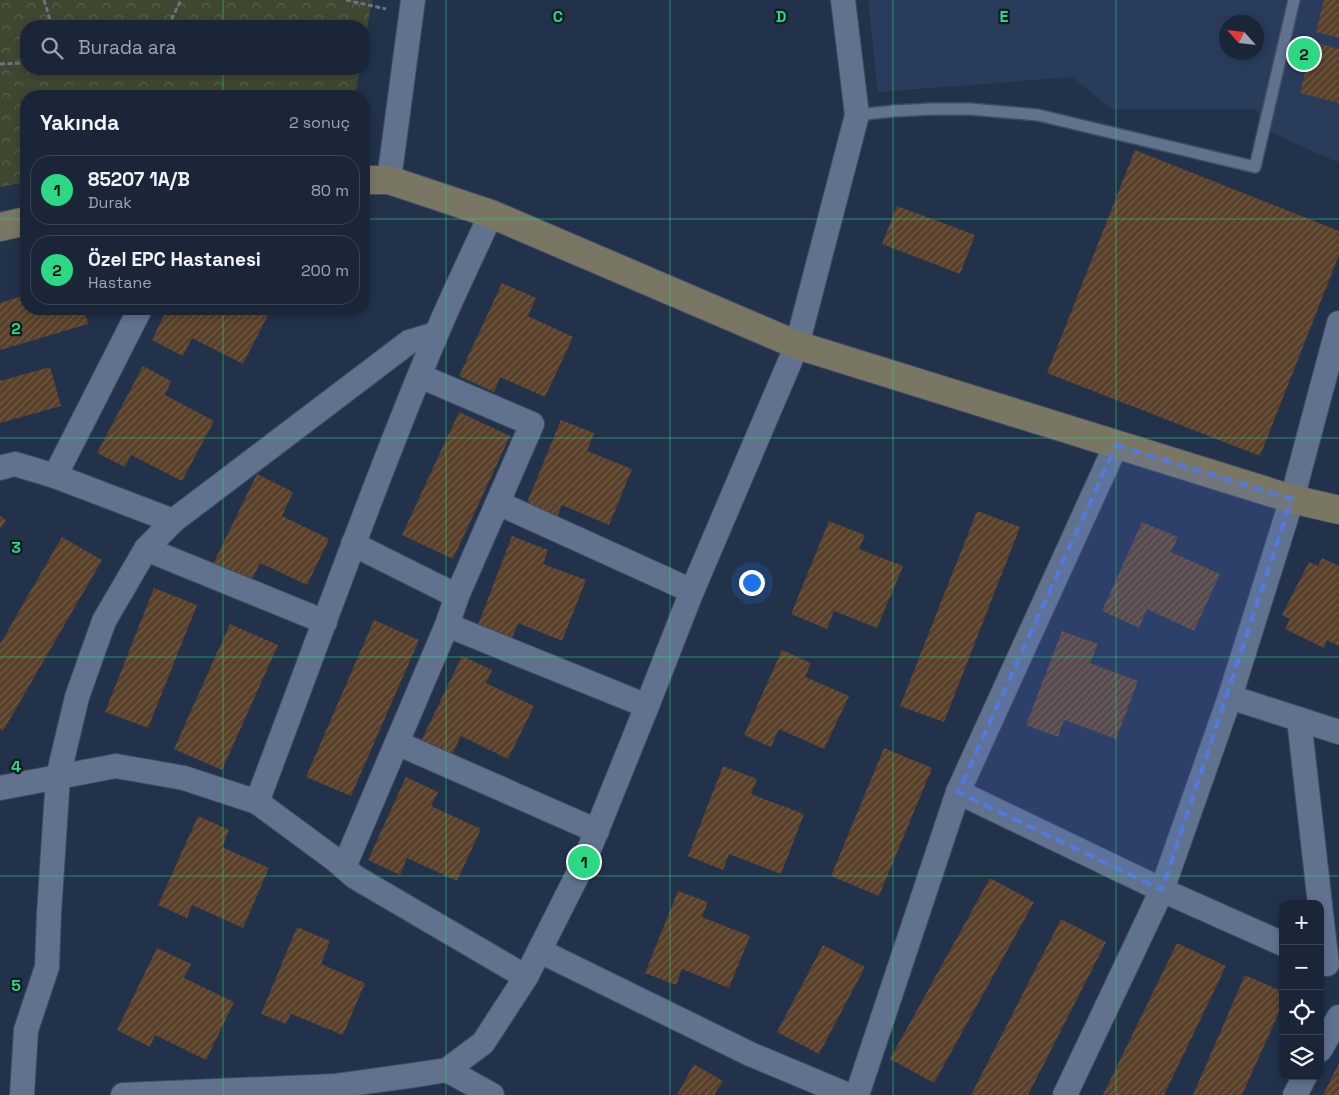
<!DOCTYPE html>
<html lang="tr">
<meta charset="utf-8">
<style>
:root{--surface:#1a2638;--page:#232e40;--text:#f1f3f6;--muted:#9fa5ae;--line:#384353;--accent:#2cd884}
body{margin:0;font-family:"Space Grotesk",sans-serif;background:var(--page);color:var(--text)}
.controls{position:absolute;right:15px;bottom:15px;display:grid;overflow:hidden;border-radius:10px;box-shadow:0 2px 8px #0003}
.controls button{width:45px;height:45px;display:grid;place-items:center;padding:0;border:0;border-bottom:1px solid var(--line);background:var(--surface);color:var(--text);font:25px sans-serif}
.compass{position:absolute;left:1219px;top:15px;width:45px;height:45px;border-radius:50%;background:var(--surface);box-shadow:0 2px 8px #0003;rotate:297deg}
.you{position:absolute;left:751px;top:582px;width:18px;height:18px;margin:-12px;border:4px solid #fff;border-radius:50%;background:#1a73e8;box-shadow:0 0 0 8px #1a73e833}
.badge{display:grid;place-items:center;width:32px;height:32px;border-radius:50%;background:var(--accent);color:#111;font-size:16px;font-weight:700}
.pin{position:absolute;translate:-50% -50%;border:2px solid #fff;box-shadow:0 1px 5px #0006}
.list{margin:0;padding:0;list-style:none}
h2{display:flex;justify-content:space-between;align-items:center;height:65px;margin:0;padding:0 20px;font-size:21px}
h2 small{font-size:16px;font-weight:400;color:var(--muted)}
.list li{display:grid;grid-template-columns:32px 1fr auto;gap:15px;align-items:center;box-sizing:border-box;height:70px;margin:0 10px 10px;padding:0 10px;border:1px solid var(--line);border-radius:20px}
.list b{display:block;font-size:19px;white-space:nowrap}
.list p{margin:0;font-size:16px;white-space:nowrap;color:var(--muted)}
.list em{font-size:16px;font-style:normal;color:var(--muted)}
.icon{flex:none;width:28px;height:28px;fill:none;stroke:currentColor;stroke-width:2;stroke-linecap:round;stroke-linejoin:round}
.map{position:relative;flex:none;width:1339px;height:1095px;overflow:hidden}
.search{position:absolute;background:var(--surface);box-shadow:0 2px 8px #0003;left:20px;top:20px;width:350px;height:55px;display:flex;align-items:center;gap:12px;box-sizing:border-box;padding:0 18px;border-radius:20px;color:var(--muted);font-size:19px}
.panel{position:absolute;background:var(--surface);box-shadow:0 2px 8px #0003;left:20px;top:90px;width:350px;height:225px;border-radius:20px}
.map>svg:first-child{display:block}
.built{fill:#293c5b;fill-rule:evenodd}
.park{fill:url(#park-crowns)}
.building{fill:url(#building-hatch)}
.lines{fill:none;stroke-linecap:round;stroke-linejoin:round}
.lane-casing{stroke:#3f4c61;stroke-width:14}
.street-casing{stroke:#3f4c61;stroke-width:26}
.secondary-casing{stroke:#3f4c61;stroke-width:30}
.path{stroke:#657389;stroke-width:3;stroke-dasharray:5 2.5;stroke-linecap:butt}
.lane{stroke:#60728e;stroke-width:11}
.street{stroke:#60728e;stroke-width:24}
.secondary{stroke:#797664;stroke-width:28}
.marked{fill:#5479df;fill-opacity:0.2;stroke:#5479df;stroke-width:4;stroke-dasharray:10 6;stroke-linejoin:round}
.grid{fill:none;stroke:#2cd884;stroke-width:1;stroke-opacity:0.55}
.grid-label{font-size:16px;text-anchor:middle;font-weight:bold;fill:#2cd884;stroke:#131a25;stroke-width:4.5;stroke-linejoin:round;paint-order:stroke}
</style>
<div class="map">
<svg width="1339" height="1095" viewBox="0 0 1339 1095">
<defs>
<pattern id="park-crowns" width="20" height="18" patternUnits="userSpaceOnUse" patternTransform="scale(1.25)"><rect width="20" height="18" fill="#3f4731"/><path d="M2 6a3 3 0 1 1 6 0M12 15a3 3 0 1 1 6 0" fill="none" stroke="#5a614f"/></pattern>
<pattern id="building-hatch" width="6" height="6" patternUnits="userSpaceOnUse" patternTransform="scale(1.25)"><rect width="6" height="6" fill="#594029"/><path d="M-1 1l2-2M0 6l6-6M5 7l2-2" fill="none" stroke="#705b48"/></pattern>
</defs>
<rect width="100%" height="100%" fill="#22324b"/>
<!-- built -->
<path class="built" d="M 868,0 L 1339,0 L 1339,163 L 1266,130 L 1256,109 L 1112,109 L 1072,77 L 878,92 ZM 1226,22 L 1256,22 L 1256,52 L 1226,52 Z"/>
<!-- park -->
<polygon class="park" points="0,0 372,0 364,46 364,26 26,26 26,69 360,69 355,96 26,96 26,182 0,187"/>
<!-- building -->
<g class="building">
<polygon points="1324,0 1339,0 1339,38 1316,32"/>
<polygon points="1313,42 1339,49 1339,103 1300,93"/>
<polygon points="1135,150 1339,231 1339,255 1260,456 1047,373"/>
<polygon points="897,206 975,235 960,274 882,244"/>
<polygon points="502,283 536,298 528,316 573,337 545,397 500,377 494,392 459,376"/>
<polygon points="26,295 26,309 84,309 88,324 0,350 0,303"/>
<polygon points="167,309 271,309 243,364 192,338 183,356 152,340"/>
<polygon points="143,366 171,381 165,395 214,421 182,481 131,455 125,467 97,453"/>
<polygon points="50,367 61,406 0,423 0,381"/>
<polygon points="459,412 510,436 453,559 402,535"/>
<polygon points="561,420 594,433 587,451 632,469 609,525 562,505 555,523 524,510"/>
<polygon points="257,474 293,492 282,516 329,539 307,585 260,563 251,582 213,564"/>
<polygon points="977,511 1020,527 944,722 900,706"/>
<polygon points="0,516 6,520 0,530"/>
<polygon points="829,521 865,535 859,549 903,566 877,628 834,611 827,629 791,614"/>
<polygon points="1142,522 1178,537 1171,552 1220,574 1194,631 1147,609 1139,628 1102,611"/>
<polygon points="512,536 548,550 543,564 586,580 562,641 518,623 512,638 478,625"/>
<polygon points="62,537 102,560 3,731 0,729 0,644"/>
<polygon points="1322,558 1339,566 1339,646 1327,640 1324,648 1285,629 1290,619 1282,615 1309,562 1318,566"/>
<polygon points="154,588 197,605 148,728 105,712"/>
<polygon points="374,620 419,640 351,796 306,777"/>
<polygon points="230,624 278,645 222,770 174,749"/>
<polygon points="1062,631 1098,644 1090,663 1138,681 1116,739 1064,720 1058,737 1026,725"/>
<polygon points="782,650 811,663 805,677 849,696 824,749 779,729 771,747 744,735"/>
<polygon points="462,656 492,670 486,683 534,706 508,759 461,736 452,755 421,741"/>
<polygon points="884,748 932,768 879,896 831,876"/>
<polygon points="723,766 757,779 751,794 804,814 781,874 729,854 723,870 688,856"/>
<polygon points="406,777 438,792 431,806 481,829 457,881 407,858 400,875 368,860"/>
<polygon points="198,816 229,830 222,847 269,868 243,928 192,905 187,918 158,905"/>
<polygon points="990,878 1034,902 934,1083 890,1059"/>
<polygon points="678,891 708,902 702,917 750,936 729,988 682,969 676,985 645,973"/>
<polygon points="1061,919 1106,942 1028,1095 971,1095"/>
<polygon points="297,927 330,941 321,964 365,983 343,1035 291,1014 286,1024 261,1014"/>
<polygon points="1177,943 1226,966 1164,1095 1103,1095"/>
<polygon points="823,945 865,967 819,1054 777,1032"/>
<polygon points="157,948 191,964 184,978 234,1002 206,1060 155,1035 150,1047 117,1030"/>
<polygon points="1245,975 1283,992 1283,1003 1242,1095 1193,1095"/>
<polygon points="1339,1063 1339,1095 1323,1095"/>
<polygon points="694,1064 723,1081 714,1095 677,1095"/>
</g>
<g class="lines">
<defs>
<polyline id="lane" points="857,115 894,111 932,109 970,109 1038,115 1255,167 1294,0"/>
<g id="street">
<polyline points="389,180 413,0"/>
<polyline points="0,468 15,464 55,476 173,521"/>
<polyline points="55,476 139,311 139,309"/>
<polyline points="498,503 692,591"/>
<polyline points="353,544 457,596"/>
<polyline points="146,549 325,622"/>
<polyline points="447,625 647,706"/>
<polyline points="1230,697 1339,732"/>
<polyline points="1299,719 1320,904"/>
<polyline points="397,743 597,831"/>
<polyline points="0,788 116,766 184,778 257,802 333,858 355,877 526,977"/>
<polyline points="958,792 1162,890 1283,944"/>
<path d="M 257,802 C 316,646 372,489 436,335 C 453,294 473,254 491,214"/>
<polyline points="344,867 447,625 457,596 532,424 420,376"/>
<polyline points="1320,905 1327,964"/>
<polyline points="540,951 750,1054 848,1095"/>
<polyline points="1320,1050 1339,1017"/>
<polyline points="447,1070 492,1095"/>
<polyline points="22,1095 26,1030 47,967 49,913 58,777 77,697 104,621 146,549 173,521 409,342 436,334"/>
<polyline points="123,1095 336,1086 415,1075 447,1070 483,1043 526,977 584,862 647,706 692,591 797,345 857,115 843,0"/>
<polyline points="857,1095 958,792 1116,445"/>
<polyline points="1065,1095 1162,890 1230,697 1292,499 1339,323"/>
<polyline points="1295,1095 1305,1076"/>
</g>
<g id="secondary">
<polyline points="364,180 389,180 491,214 797,345 1292,499 1339,510"/>
<polyline points="0,227 26,221"/>
</g>
</defs>
<!-- lane casing -->
<use href="#lane" class="lane-casing"/>
<!-- street casing -->
<use href="#street" class="street-casing"/>
<!-- secondary casing -->
<use href="#secondary" class="secondary-casing"/>
<!-- path -->
<g class="path">
<polyline points="44,0 52,26"/>
<polyline points="346,0 386,9"/>
<polyline points="168,26 181,0"/>
<polyline points="0,64 26,63"/>
</g>
<!-- lane -->
<use href="#lane" class="lane"/>
<!-- street -->
<use href="#street" class="street"/>
<!-- secondary -->
<use href="#secondary" class="secondary"/>
</g>
<!-- marked area -->
<path class="marked" d="M 1116,445 L 1292,499 L 1162,890 L 958,792 Z"/>
<!-- grid -->
<path class="grid" d="M 223,0 L 223,26M 446,0 L 446,1095M 670,0 L 670,1095M 893,0 L 893,1095M 1116,0 L 1116,1095M 223,69 L 223,96M 0,219 L 26,219M 364,219 L 1339,219M 223,309 L 223,1095M 0,438 L 1339,438M 0,657 L 1339,657M 0,876 L 1339,876"/>
<g class="grid-label">
<text x="558" y="22">C</text>
<text x="781" y="22">D</text>
<text x="1004" y="22">E</text>
<text x="16" y="334">2</text>
<text x="16" y="553">3</text>
<text x="16" y="772">4</text>
<text x="16" y="991">5</text>
</g>
</svg>
<div class="controls">
<button>+</button>
<button>−</button>
<button><svg class="icon" aria-label="locate" viewBox="0 0 24 24"><circle cx="12" cy="12" r="6"/><path d="M12 2v4M12 18v4M2 12h4M18 12h4"/></svg></button>
<button><svg class="icon" aria-label="layers" viewBox="0 0 24 24"><path d="M12 4l9 5-9 5-9-5zM3 14l9 5 9-5"/></svg></button>
</div>
<svg class="compass" viewBox="-18 -18 36 36"><path d="M0-13l5 13h-10z" fill="#e53935"/><path d="M0 13l5-13h-10z" fill="#9fa5ae"/></svg>
<div class="you"></div>
<div class="pin badge" style="left:584px;top:862px">1</div>
<div class="pin badge" style="left:1304px;top:54px">2</div>
<div class="search"><svg class="icon" aria-label="search" viewBox="0 0 24 24"><circle cx="10" cy="10" r="6"/><path d="M15 15l6 6"/></svg>Burada ara</div>
<section class="panel">
<h2>Yakında<small>2 sonuç</small></h2>
<ul class="list">
<li><span class="badge">1</span><div><b>85207 1A/B</b><p>Durak</p></div><em>80 m</em></li>
<li><span class="badge">2</span><div><b>Özel EPC Hastanesi</b><p>Hastane</p></div><em>200 m</em></li>
</ul>
</section>
</div>
